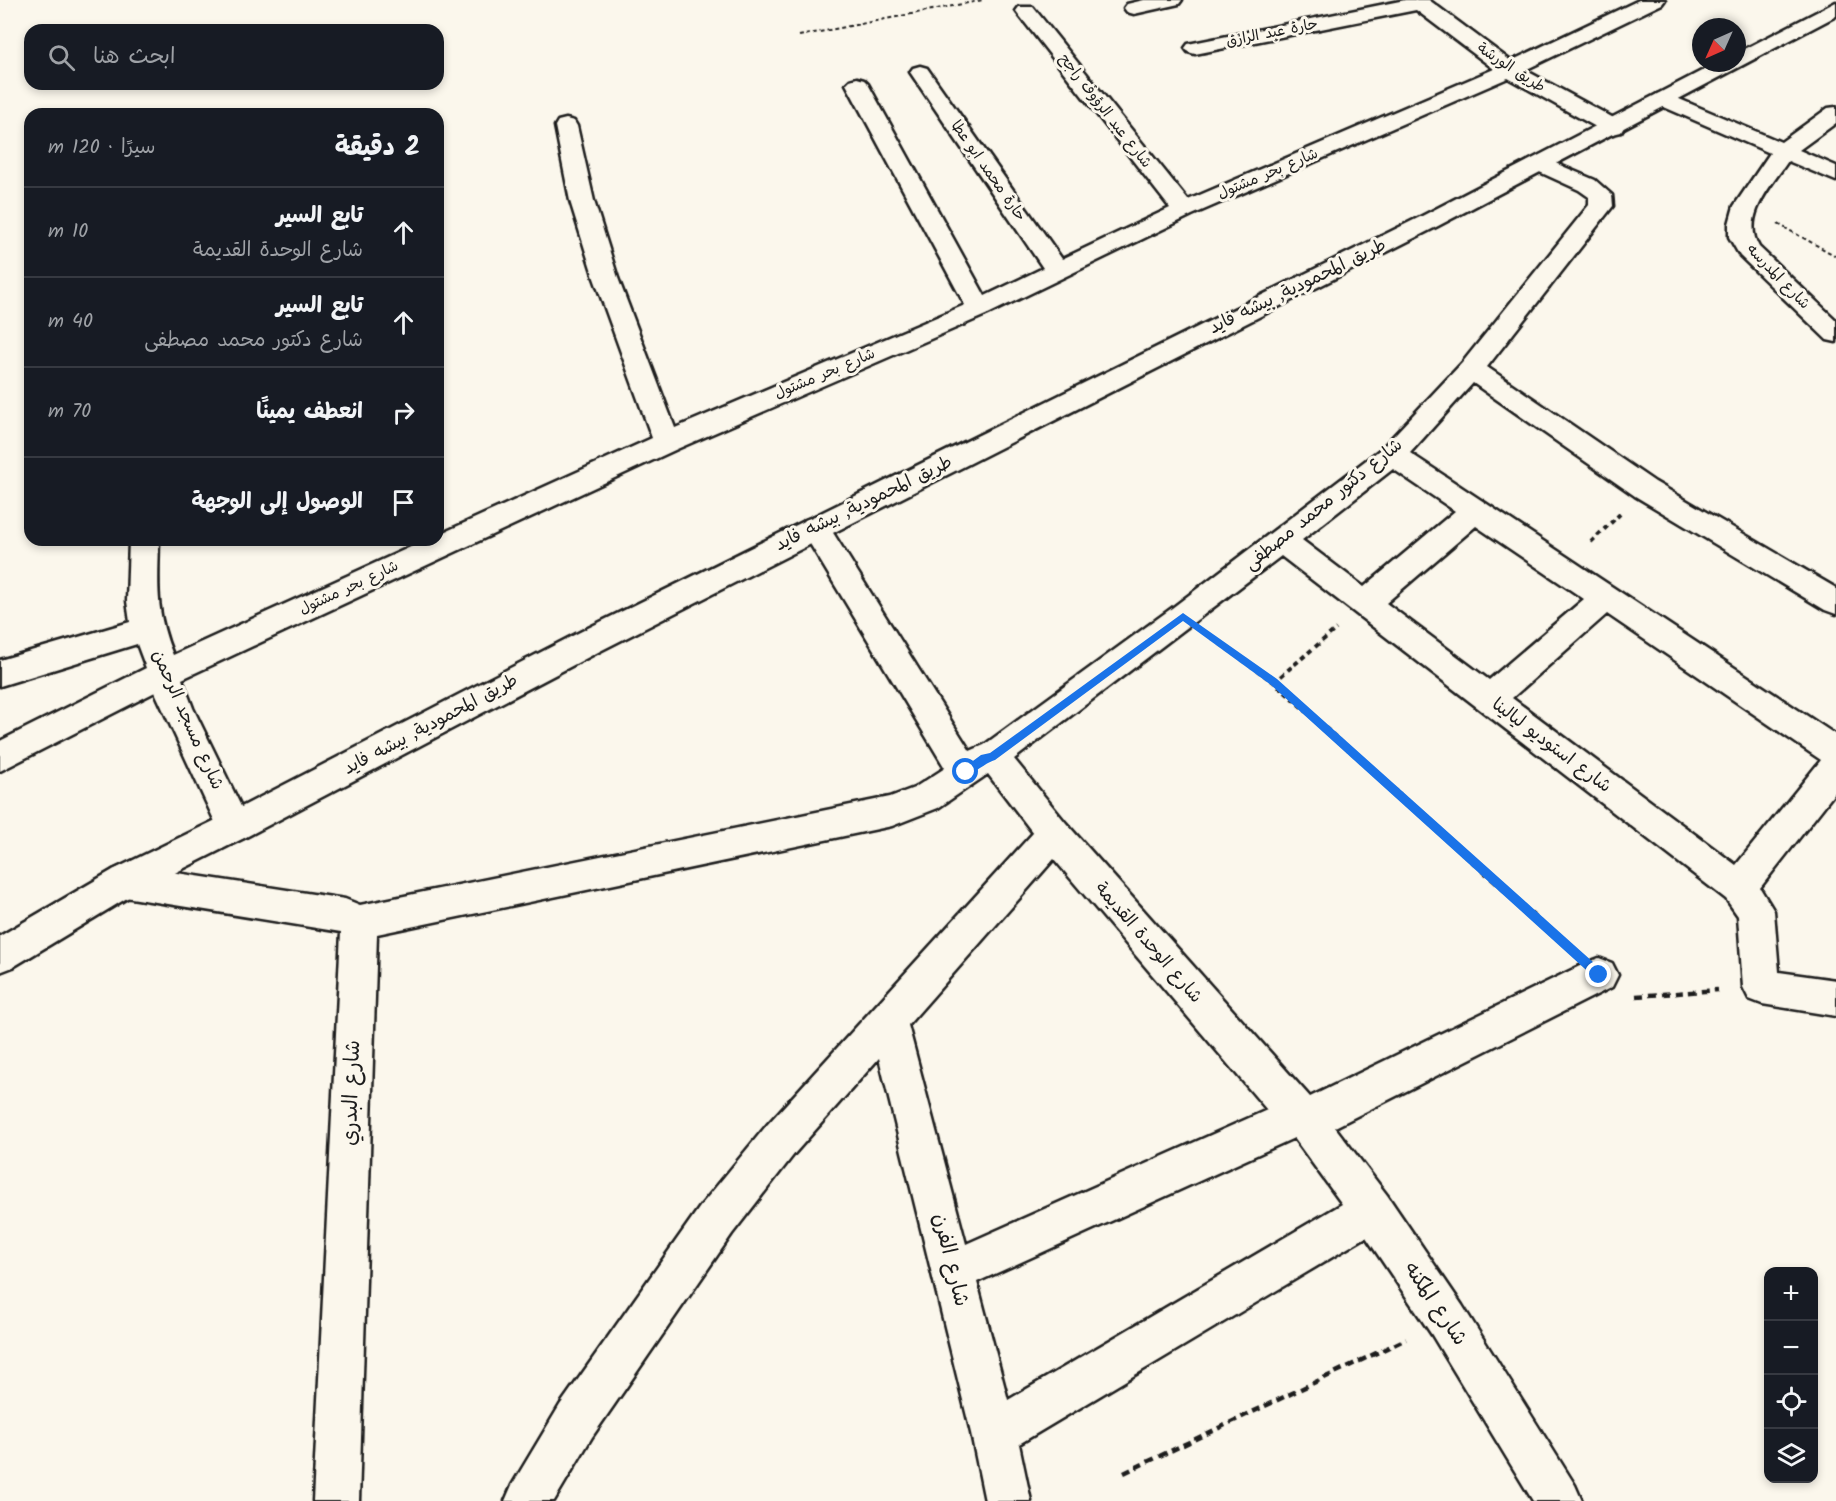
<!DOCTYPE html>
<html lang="ar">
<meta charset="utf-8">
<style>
:root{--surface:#171b24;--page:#20242c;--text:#f1f3f6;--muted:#9ea1a6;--line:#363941}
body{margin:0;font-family:Kalam,"Playpen Sans Arabic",sans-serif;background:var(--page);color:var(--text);direction:rtl}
.controls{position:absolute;right:18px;bottom:18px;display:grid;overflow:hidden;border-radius:12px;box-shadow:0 3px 9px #0003}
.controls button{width:54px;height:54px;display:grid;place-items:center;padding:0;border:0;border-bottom:2px solid var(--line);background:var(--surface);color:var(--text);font:30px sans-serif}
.compass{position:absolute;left:1692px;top:18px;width:54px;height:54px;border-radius:50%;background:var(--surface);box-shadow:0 3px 9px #0003;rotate:225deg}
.stop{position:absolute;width:18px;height:18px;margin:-14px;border:4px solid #1a73e8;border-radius:50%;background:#fff}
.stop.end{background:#1a73e8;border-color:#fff;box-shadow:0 2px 6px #0008}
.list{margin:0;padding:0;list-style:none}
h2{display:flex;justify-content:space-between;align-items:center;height:78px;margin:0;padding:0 24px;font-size:26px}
h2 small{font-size:20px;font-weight:400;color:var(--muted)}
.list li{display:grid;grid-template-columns:39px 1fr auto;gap:18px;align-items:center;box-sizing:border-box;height:90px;padding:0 24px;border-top:2px solid var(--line)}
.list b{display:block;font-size:22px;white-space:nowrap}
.list p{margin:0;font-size:20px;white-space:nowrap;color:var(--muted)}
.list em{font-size:20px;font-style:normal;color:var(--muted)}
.icon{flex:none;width:33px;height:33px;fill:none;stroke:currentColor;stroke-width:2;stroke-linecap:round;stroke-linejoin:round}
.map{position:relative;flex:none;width:1836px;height:1501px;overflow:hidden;direction:ltr}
.search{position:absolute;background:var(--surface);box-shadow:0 3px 9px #0003;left:24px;top:24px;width:420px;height:66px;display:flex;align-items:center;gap:15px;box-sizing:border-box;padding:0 21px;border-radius:18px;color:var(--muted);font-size:22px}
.panel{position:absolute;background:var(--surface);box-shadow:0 3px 9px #0003;left:24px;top:108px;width:420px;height:438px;border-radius:18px;direction:rtl}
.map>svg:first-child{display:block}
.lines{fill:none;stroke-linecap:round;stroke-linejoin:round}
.minor-casing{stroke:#1c1c1c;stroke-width:5}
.tertiary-casing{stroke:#1c1c1c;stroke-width:5}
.path-far2{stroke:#1c1c1c;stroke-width:2;stroke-dasharray:4 3;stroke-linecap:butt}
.path-far1{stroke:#1c1c1c;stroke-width:4;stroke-dasharray:5 4;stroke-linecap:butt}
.path{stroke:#1c1c1c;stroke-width:4.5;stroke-dasharray:8 5;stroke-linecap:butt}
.minor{fill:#fbf7ec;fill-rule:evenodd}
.tertiary{fill:#fbf7ec;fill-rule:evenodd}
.route{fill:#1a73e8}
.labels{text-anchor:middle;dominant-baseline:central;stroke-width:6;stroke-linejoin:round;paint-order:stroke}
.far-street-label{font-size:15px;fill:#1c1c1c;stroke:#fbf7ec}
.street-label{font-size:18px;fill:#1c1c1c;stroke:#fbf7ec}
.near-street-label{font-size:21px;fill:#1c1c1c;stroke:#fbf7ec}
</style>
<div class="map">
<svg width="1836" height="1501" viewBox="0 0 1836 1501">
<rect width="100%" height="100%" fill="#fbf7ec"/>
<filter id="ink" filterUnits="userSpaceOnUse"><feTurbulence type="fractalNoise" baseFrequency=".0167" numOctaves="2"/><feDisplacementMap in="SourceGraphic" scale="12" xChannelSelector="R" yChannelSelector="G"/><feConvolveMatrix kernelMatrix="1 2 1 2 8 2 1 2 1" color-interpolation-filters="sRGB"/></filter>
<g filter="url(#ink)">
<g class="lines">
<defs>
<g id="minor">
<polygon points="1144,0 1182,0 1179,4 1134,14 1127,12 1124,8 1127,4"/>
<path d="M 1405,0 L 1429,0 L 1511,61 L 1639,0 L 1665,0 L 1662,4 L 1525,70 L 1621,122 L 1624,127 L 1621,132 L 1613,134 L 1605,132 L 1508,78 L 1192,215 L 988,314 L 677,449 L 182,679 L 193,708 L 251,827 L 246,837 L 234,842 L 222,837 L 155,692 L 0,771 L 0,741 L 146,668 L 137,644 L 0,686 L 0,660 L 130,622 L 127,601 L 129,540 L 159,540 C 158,587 155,610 173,655 L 426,540 L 438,540 L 438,535 L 652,438 L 594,278 L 570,201 L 555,126 L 558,121 L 566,119 L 574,121 L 577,126 L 594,201 L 618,278 L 675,428 L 965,305 L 846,84 L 850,80 L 857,78 L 864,80 L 868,84 L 985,296 L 1043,268 L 910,72 L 913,68 L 920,66 L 927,68 L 1062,259 L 1170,208 L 1019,15 L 1016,11 L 1019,7 L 1033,7 L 1188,200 L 1494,69 L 1416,10 L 1195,54 L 1188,52 L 1185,48 L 1188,44 Z"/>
<path d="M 1665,93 L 1781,142 L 1828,108 L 1836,107 L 1836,123 L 1799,150 L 1836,166 L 1836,181 L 1788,161 C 1771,186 1741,217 1759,247 L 1836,320 L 1836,342 L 1827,340 L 1740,256 L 1729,237 L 1729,224 L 1734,206 L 1770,153 L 1657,104 L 1654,99 L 1657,94 Z"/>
<path d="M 1541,157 L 1595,180 L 1612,195 L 1613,206 L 1487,367 L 1655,482 L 1836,588 L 1836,614 L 1825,610 L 1635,496 L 1473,383 L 1410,453 L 1836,735 L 1836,791 L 1760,888 L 1774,911 L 1779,972 L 1836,980 L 1836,1016 L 1762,1004 L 1749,999 L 1743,987 L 1738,916 L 1726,899 L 1281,556 L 1014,759 L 1066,823 L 1310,1097 L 1586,963 L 1599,958 L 1612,963 L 1618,975 L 1612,987 L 1335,1127 L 1387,1195 L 1462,1305 L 1575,1485 L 1582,1501 L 1533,1501 L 1432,1335 L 1366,1237 L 1019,1444 L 1031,1501 L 985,1501 L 971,1433 L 879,1058 L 795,1153 L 732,1234 L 592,1437 L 554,1501 L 505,1501 L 512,1485 L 560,1405 L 702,1204 L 767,1125 L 1033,833 L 988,774 L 938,808 L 892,826 L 377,934 L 359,1501 L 313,1501 L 341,932 L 125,897 L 113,892 L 107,881 L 113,870 L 125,865 L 345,899 L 360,905 L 890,797 L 914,788 L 945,768 L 800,527 L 805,520 L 815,516 L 825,520 L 970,751 L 984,745 L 1172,608 L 1382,448 L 1462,363 L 1589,205 L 1589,197 L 1579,190 L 1533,169 L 1530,164 L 1533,159 ZM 1393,469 L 1455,511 L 1364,587 L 1302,540 ZM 1476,526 L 1584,599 L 1489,680 L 1386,603 ZM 1607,614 L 1821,760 L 1736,865 L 1512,698 ZM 1054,859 L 1267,1110 L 966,1244 L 908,1025 ZM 1294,1138 L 1342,1204 L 1008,1400 L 977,1282 Z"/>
</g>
<polygon id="tertiary" points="1836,2 1836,16 1438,226 602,650 246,837 137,892 13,967 0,972 0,936 113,870 222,817 580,632 1422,216 1717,63 1737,63 1737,53"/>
</defs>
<!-- minor casing -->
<use href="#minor" class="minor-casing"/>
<!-- tertiary casing -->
<use href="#tertiary" class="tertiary-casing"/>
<!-- path-far2 -->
<g class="path-far2">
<polyline points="799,36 983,0"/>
<polyline points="1778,224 1836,256"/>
</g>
<!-- path-far1 -->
<g class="path-far1">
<polyline points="1591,542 1620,514"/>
<polyline points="1213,638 1274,682 1464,853"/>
<polyline points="1274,682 1336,629"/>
</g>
<!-- path -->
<g class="path">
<polyline points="1462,852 1567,946"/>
<polyline points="1636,996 1718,990"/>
<polyline points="1124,1473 1406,1339"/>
</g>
<!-- minor -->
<use href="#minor" class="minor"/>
<!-- tertiary -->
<use href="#tertiary" class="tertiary"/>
</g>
</g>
<!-- route -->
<path class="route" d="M 1183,613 L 1277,679 L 1603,971 L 1603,978 L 1595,978 L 1271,685 L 1183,621 L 995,760 C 984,763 973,776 962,775 L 962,769 L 981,755 L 990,753 Z"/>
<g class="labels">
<!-- far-street labels -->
<g class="far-street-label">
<text transform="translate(1272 33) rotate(-11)">حارة عبد الرازق</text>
<text transform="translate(1511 68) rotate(33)">طريق الورشة</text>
<text transform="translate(1105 111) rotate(52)">شارع عبد الرؤوف راجح</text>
<text transform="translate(988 171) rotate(55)">حارة محمد ابو عطا</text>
<text transform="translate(1268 174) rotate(-23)">شارع بحر مشتول</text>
<text transform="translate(1778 277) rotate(46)">شارع المدرسه</text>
<text transform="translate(825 374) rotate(-23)">شارع بحر مشتول</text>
<text transform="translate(349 588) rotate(-25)">شارع بحر مشتول</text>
</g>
<!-- street labels -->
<g class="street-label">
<text transform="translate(1298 287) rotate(-26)">طريق المحمودية, بيشه فايد</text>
<text transform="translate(864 504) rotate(-26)">طريق المحمودية, بيشه فايد</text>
<text transform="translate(1324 505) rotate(-39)">شارع دكتور محمد مصطفى</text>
<text transform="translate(187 720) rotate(66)">شارع مسجد الرحمن</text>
<text transform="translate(431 725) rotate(-28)">طريق المحمودية, بيشه فايد</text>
<text transform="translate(1551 746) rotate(37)">شارع استوديو ليالينا</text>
<text transform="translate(1148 943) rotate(49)">شارع الوحدة القديمة</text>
</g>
<!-- near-street labels -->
<g class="near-street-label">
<text transform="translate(352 1093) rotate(-88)">شارع البدري</text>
<text transform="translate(950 1260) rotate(76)">شارع الفرن</text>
<text transform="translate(1435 1304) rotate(56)">شارع المكنه</text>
</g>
</g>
</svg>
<div class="controls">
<button>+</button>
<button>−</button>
<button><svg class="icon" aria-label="locate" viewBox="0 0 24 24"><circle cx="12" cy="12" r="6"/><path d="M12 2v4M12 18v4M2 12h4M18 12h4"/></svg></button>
<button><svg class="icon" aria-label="layers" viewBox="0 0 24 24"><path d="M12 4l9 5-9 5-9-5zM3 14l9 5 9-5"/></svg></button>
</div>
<svg class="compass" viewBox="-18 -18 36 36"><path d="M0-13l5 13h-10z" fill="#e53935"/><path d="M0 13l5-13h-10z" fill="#9ea1a6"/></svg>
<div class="stop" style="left:966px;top:772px"></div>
<div class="stop end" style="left:1599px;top:975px"></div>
<div class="search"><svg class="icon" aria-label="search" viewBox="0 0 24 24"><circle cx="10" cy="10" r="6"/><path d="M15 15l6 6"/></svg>ابحث هنا</div>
<section class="panel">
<h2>2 دقيقة<small>سيرًا · 120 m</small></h2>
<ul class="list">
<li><svg class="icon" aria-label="ahead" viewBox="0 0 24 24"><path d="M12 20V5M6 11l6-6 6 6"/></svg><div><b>تابع السير</b><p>شارع الوحدة القديمة</p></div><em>10 m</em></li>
<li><svg class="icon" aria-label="ahead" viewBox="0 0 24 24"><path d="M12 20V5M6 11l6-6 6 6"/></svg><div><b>تابع السير</b><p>شارع دكتور محمد مصطفى</p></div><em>40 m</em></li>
<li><svg class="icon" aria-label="right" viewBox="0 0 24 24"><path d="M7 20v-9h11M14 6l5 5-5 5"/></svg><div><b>انعطف يمينًا</b></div><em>70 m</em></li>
<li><svg class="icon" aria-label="arrive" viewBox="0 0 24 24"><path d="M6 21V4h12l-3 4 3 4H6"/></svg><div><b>الوصول إلى الوجهة</b></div></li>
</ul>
</section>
</div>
